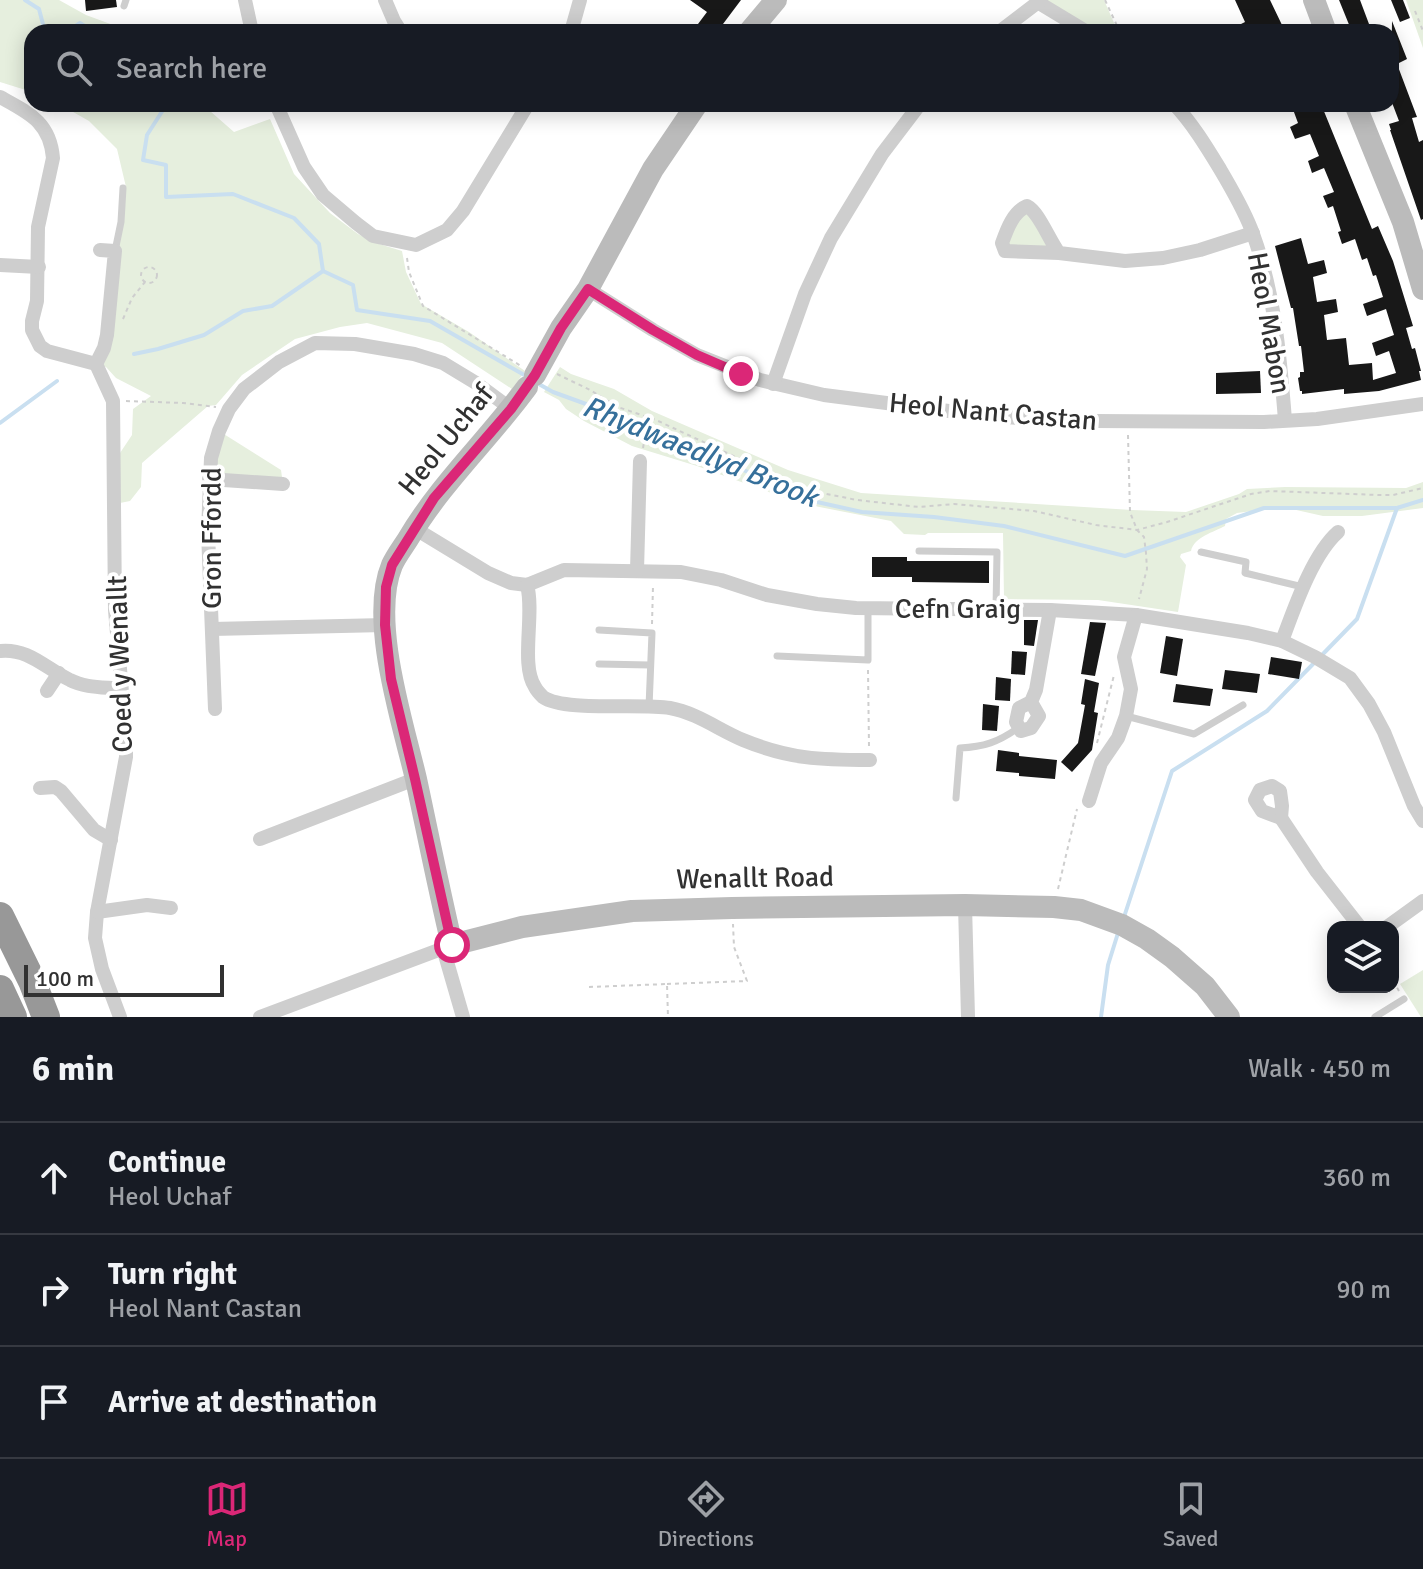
<!DOCTYPE html>
<meta charset="utf-8">
<style>
:root{--surface:#171b24;--page:#20242c;--text:#f1f3f6;--muted:#9ea1a6;--line:#363941;--accent:#db2777}
body{margin:0;font-family:Signika,sans-serif;background:var(--page);color:var(--text)}
.controls{position:absolute;right:24px;bottom:24px;display:grid;overflow:hidden;border-radius:16px;box-shadow:0 4px 20px #0003}
.controls button{width:72px;height:72px;display:grid;place-items:center;padding:0;border:0;border-bottom:2px solid var(--line);background:var(--surface);color:var(--text);font:40px sans-serif}
.scale{position:absolute;left:24px;bottom:20px;width:200px;box-sizing:border-box;padding-left:8px;border:4px solid #313131;border-top:0;font-size:22px;line-height:28px;white-space:nowrap;color:#313131;-webkit-text-stroke:6px #fff;paint-order:stroke}
.stop{position:absolute;width:24px;height:24px;margin:-18px;border:6px solid #db2777;border-radius:50%;background:#fff}
.stop.end{background:#db2777;border-color:#fff;box-shadow:0 2px 8px #0008}
.list{margin:0;padding:0;list-style:none}
h2{display:flex;justify-content:space-between;align-items:center;height:104px;margin:0;padding:0 32px;font-size:34px}
h2 small{font-size:26px;font-weight:400;color:var(--muted)}
.list li{display:grid;grid-template-columns:52px 1fr auto;gap:24px;align-items:center;box-sizing:border-box;height:112px;padding:0 32px;border-top:2px solid var(--line)}
.list b{display:block;font-size:30px;white-space:nowrap}
.list p{margin:0;font-size:26px;white-space:nowrap;color:var(--muted)}
.list em{font-size:26px;font-style:normal;color:var(--muted)}
.icon{flex:none;width:44px;height:44px;fill:none;stroke:currentColor;stroke-width:2;stroke-linecap:round;stroke-linejoin:round}
.map{position:relative;flex:none;width:1423px;height:1017px;overflow:hidden}
.search{position:absolute;background:var(--surface);box-shadow:0 4px 20px #0003;left:24px;right:24px;top:24px;height:88px;display:flex;align-items:center;gap:20px;box-sizing:border-box;padding:0 28px;border-radius:24px;color:var(--muted);font-size:30px}
.sheet{height:440px;background:var(--surface)}
nav{display:flex;justify-content:space-around;align-items:center;box-sizing:border-box;height:112px;border-top:2px solid var(--line);background:var(--surface);font-size:22px;color:var(--muted)}
nav a{display:grid;justify-items:center;gap:4px}
nav .on{color:var(--accent)}
.map>svg:first-child{display:block}
.green{fill:#e6efde}
.lines{fill:none;stroke-linecap:round;stroke-linejoin:round}
.stream{stroke:#c9dff0;stroke-width:4}
.building{fill:#181818}
.path{stroke:#cecece;stroke-width:2;stroke-dasharray:4 4;stroke-linecap:butt}
.lane{stroke:#cecece;stroke-width:7}
.street{stroke:#cecece;stroke-width:14}
.secondary{stroke:#bbb;stroke-width:22}
.highway{stroke:#989898;stroke-width:28}
.route{stroke:#db2777;stroke-width:10}
.labels{text-anchor:middle;dominant-baseline:central;stroke-width:8;stroke-linejoin:round;paint-order:stroke}
.street-label{font-size:28px;fill:#313131;stroke:#fff}
.water-label{font-size:30px;font-style:italic;fill:#36709b;stroke:#fff}
</style>
<div class="map">
<svg width="1423" height="1017" viewBox="0 0 1423 1017">
<rect width="100%" height="100%" fill="#fff"/>
<!-- green -->
<g class="green">
<polygon points="0,0 59,0 86,15 124,29 127,32 32,32 32,92 0,82"/>
<polygon points="1042,0 1104,0 1118,32 1087,32"/>
<polygon points="1406,0 1423,0 1423,48"/>
<polygon points="59,104 202,104 234,132 270,119 294,174 330,213 358,234 376,243 402,251 406,272 421,304 469,332 525,371 512,389 442,343 367,323 340,327 295,339 242,375 216,405 208,406 142,463 141,487 130,501 115,504 114,462 132,435 133,409 151,396 116,378 106,367 96,364 126,187 117,149 89,121"/>
<polygon points="1027,206 1059,253 1005,251 1007,227"/>
<path d="M 560,367 L 571,374 L 614,389 L 652,411 L 788,470 L 861,493 L 1132,510 L 1186,512 L 1239,494 L 1247,489 L 1285,487 L 1406,488 L 1423,482 L 1423,508 L 1362,516 L 1323,516 L 1283,507 L 1237,513 L 1226,519 L 1225,526 C 1214,532 1194,537 1191,551 L 1181,554 L 1180,557 L 1186,565 L 1178,612 L 1098,600 L 1004,599 L 1003,533 L 928,533 L 925,535 L 904,534 L 891,521 L 799,503 L 697,466 L 632,446 L 584,421 L 566,409 L 559,400 L 544,392 Z"/>
<polygon points="219,431 281,470 283,484 209,479"/>
<polygon points="1423,970 1423,1017 1421,1017 1400,984"/>
</g>
<g class="lines">
<!-- stream -->
<g class="stream">
<polyline points="25,0 39,9 45,32"/>
<polyline points="67,32 80,23 94,32"/>
<polyline points="158,104 163,110 147,135 143,160 166,165 166,197 233,194 294,218 319,244 323,271 353,285 357,310 430,321 526,376"/>
<polyline points="134,354 158,349 204,335 243,311 272,306 323,271"/>
<polyline points="537,383 553,392 586,404 628,423 679,440 808,500 862,512 934,517 1004,526 1125,556 1264,508 1397,508 1423,500"/>
<polyline points="0,423 57,381"/>
<polyline points="1321,656 1357,619 1397,508"/>
<polyline points="1124,917 1172,771 1267,711 1315,662"/>
<polyline points="1101,1017 1108,965 1118,933"/>
</g>
</g>
<!-- building -->
<g class="building">
<polygon points="85,0 116,0 117,7 86,11"/>
<polygon points="690,0 741,0 717,32 692,32 707,12"/>
<polygon points="1235,0 1270,0 1282,25 1280,26 1283,32 1225,32 1245,22"/>
<polygon points="1339,0 1360,0 1372,32 1352,32"/>
<polygon points="1391,0 1403,0 1410,18 1400,22"/>
<polygon points="1392,21 1407,59 1397,64 1417,117 1412,118 1419,142 1423,140 1423,219 1421,220 1390,130 1391,130 1389,124 1399,121 1391,100"/>
<polygon points="1291,104 1321,104 1372,229 1378,226 1393,261 1413,326 1406,328 1412,349 1415,348 1421,371 1419,371 1421,380 1379,391 1344,394 1344,389 1302,394 1302,391 1300,391 1298,378 1300,377 1300,372 1304,372 1301,346 1299,346 1293,308 1291,308 1275,246 1301,238 1308,264 1324,260 1327,273 1313,277 1317,302 1336,299 1338,312 1324,315 1327,340 1346,338 1349,365 1372,363 1373,380 1396,373 1389,351 1376,356 1372,343 1394,335 1386,309 1367,316 1363,304 1383,297 1376,275 1373,276 1367,258 1362,260 1355,239 1342,244 1338,232 1341,231 1333,206 1328,208 1323,196 1334,192 1324,168 1312,173 1308,161 1319,156 1310,134 1295,139 1290,127 1298,123"/>
<polygon points="1260,371 1261,393 1216,394 1216,373"/>
<polygon points="872,557 907,557 907,561 989,561 989,583 912,582 912,577 872,577"/>
<polygon points="1024,620 1038,620 1034,646 1024,645"/>
<polygon points="1090,622 1106,623 1095,676 1081,674"/>
<polygon points="1166,636 1183,639 1177,676 1160,673"/>
<polygon points="1012,651 1027,652 1025,675 1011,674"/>
<polygon points="1271,657 1302,662 1299,679 1268,674"/>
<polygon points="1225,670 1260,674 1257,693 1222,689"/>
<polygon points="996,677 1011,679 1010,701 995,700"/>
<polygon points="1085,679 1099,683 1094,712 1098,713 1092,750 1072,772 1061,762 1078,743 1085,705 1081,704"/>
<polygon points="1176,684 1213,689 1210,706 1173,702"/>
<polygon points="983,704 999,706 997,731 982,730"/>
<polygon points="998,750 1019,753 1019,756 1057,760 1055,779 1019,776 1019,773 996,771"/>
</g>
<g class="lines">
<!-- path -->
<g class="path">
<polyline points="1105,0 1120,32"/>
<polyline points="1415,11 1423,31"/>
<polyline points="407,258 409,272 423,306 521,366"/>
<circle cx="149" cy="275" r="8"/>
<polyline points="123,319 132,298 145,282"/>
<polyline points="557,374 590,390 618,407 656,420 807,490 857,500 919,507 954,504 1034,511 1096,525 1137,530 1167,522 1251,494 1270,491 1379,495 1393,495 1423,488"/>
<polyline points="126,401 183,403 216,407"/>
<polyline points="1128,435 1130,512 1137,530 1144,537 1146,553 1147,569 1139,599"/>
<polyline points="643,448 648,418"/>
<polyline points="652,624 653,586"/>
<polyline points="868,670 869,747"/>
<polyline points="1097,743 1114,675"/>
<polyline points="1058,889 1077,809"/>
<polyline points="1393,981 1399,991"/>
<polyline points="667,984 747,981 734,947 733,924"/>
<polyline points="589,987 667,984 668,1017"/>
</g>
<!-- lane -->
<g class="lane">
<polyline points="124,6 126,0"/>
<polyline points="115,251 121,222 123,188"/>
<polyline points="919,551 997,552 996,608"/>
<polyline points="1201,552 1246,562 1245,573 1303,587"/>
<polyline points="599,630 652,633 649,707"/>
<polyline points="777,656 868,660 868,609"/>
<polyline points="599,664 650,665"/>
<polyline points="1126,716 1194,734 1243,705"/>
<path d="M 956,798 L 960,748 C 984,747 998,742 1018,728"/>
<polyline points="1375,1017 1404,999"/>
</g>
<!-- street -->
<g class="street">
<polyline points="245,0 252,32"/>
<polyline points="385,0 394,21 401,32"/>
<polyline points="1039,3 1087,32"/>
<polyline points="571,32 580,0"/>
<polyline points="999,32 1041,0"/>
<path d="M 0,97 C 29,113 50,122 53,158 L 38,227 L 37,301 L 32,321 L 32,330 L 40,346 L 47,351 L 96,364 L 113,401 L 115,610 L 126,739 L 126,757 L 97,912 L 95,938 L 102,969 L 120,1017"/>
<polyline points="276,104 304,167 323,195 356,223 373,236 416,245 447,230 463,211 528,104"/>
<path d="M 1174,104 C 1192,123 1206,146 1220,169 C 1232,190 1245,211 1253,234 C 1275,294 1280,357 1285,420"/>
<path d="M 1059,253 C 1049,240 1039,212 1027,206 C 1013,212 1007,229 1002,243 L 1005,251 L 1059,253 L 1125,261 L 1163,258 L 1200,250 L 1253,233"/>
<polyline points="0,265 39,267"/>
<polyline points="588,289 653,330 697,355 760,380 824,395 980,415 1042,420 1094,421 1264,422 1317,419 1423,404"/>
<polyline points="96,364 104,348 107,335 115,251 100,250"/>
<polyline points="773,384 805,294 831,238 882,154 920,104"/>
<polyline points="209,479 283,484"/>
<polyline points="414,528 488,573 511,583 527,585 564,570 681,572 721,580 767,595 817,604 856,608 1050,610 1136,615 1248,633 1282,641 1315,657 1350,678 1369,704 1384,732 1414,806 1423,821"/>
<polyline points="637,571 640,461"/>
<path d="M 527,585 C 535,613 520,665 535,687 C 537,691 540,694 543,697 C 564,712 641,703 670,708 C 697,713 719,730 743,740 C 789,759 821,760 870,760"/>
<polyline points="212,629 385,625"/>
<path d="M 1282,641 C 1294,609 1312,555 1338,532"/>
<path d="M 0,651 C 29,648 46,669 70,680 C 85,688 105,687 121,689"/>
<polyline points="47,691 59,673"/>
<polyline points="1031,702 1039,716 1031,728 1021,731 1016,722 1019,708 1031,702 1036,690 1050,610"/>
<polyline points="215,709 208,532 211,458 219,431 229,409 244,389 279,362 315,343 355,344 414,354 443,363 476,383 511,409"/>
<polygon points="1272,786 1280,791 1282,806 1281,818 1262,811 1255,800 1260,790"/>
<polyline points="40,788 55,787 61,791 94,830 111,840"/>
<polyline points="1089,801 1101,763 1118,738 1126,716 1131,689 1124,657 1136,615"/>
<polyline points="1281,818 1317,872 1360,927"/>
<polyline points="260,839 415,779"/>
<polyline points="965,905 968,1017"/>
<polyline points="97,912 147,905 171,908"/>
<polyline points="1387,927 1423,901"/>
<polyline points="443,948 463,1017"/>
<polyline points="260,1017 452,945"/>
</g>
<!-- secondary -->
<g class="secondary">
<polyline points="1314,0 1326,32"/>
<polyline points="749,32 776,0"/>
<polyline points="1355,104 1403,222 1423,289"/>
<polyline points="535,375 561,328 588,289 653,169 697,104"/>
<path d="M 527,387 C 489,439 441,483 408,539 C 403,547 396,556 392,565 C 369,620 403,723 416,779 C 428,835 439,890 452,945 L 522,927 L 632,911 L 732,908 L 965,905 L 1054,907 L 1081,910 L 1122,925 L 1147,939 L 1172,957 L 1205,986 L 1229,1017"/>
</g>
<!-- highway -->
<g class="highway">
<polyline points="0,916 32,981 46,1017"/>
<polyline points="0,989 13,1017"/>
</g>
</g>
<g class="lines">
<!-- route -->
<polyline class="route" points="452,945 415,779 391,679 385,625 386,587 392,565 434,498 511,409 535,375 561,328 588,289 653,330 697,355 741,374"/>
</g>
<g class="labels">
<!-- street labels -->
<g class="street-label">
<text transform="translate(1269 323) rotate(80)">Heol Mabon</text>
<text transform="translate(993 412) rotate(5)">Heol Nant Castan</text>
<text transform="translate(446 440) rotate(-51)">Heol Uchaf</text>
<text transform="translate(212 538) rotate(-90)">Gron Ffordd</text>
<text x="958" y="609">Cefn Graig</text>
<text transform="translate(120 664) rotate(-92)">Coed y Wenallt</text>
<text transform="translate(755 878) rotate(-1)">Wenallt Road</text>
</g>
<!-- water labels -->
<g class="water-label">
<text transform="translate(700 452) rotate(22)">Rhydwaedlyd Brook</text>
</g>
</g>
</svg>
<div class="controls">
<button><svg class="icon" aria-label="layers" viewBox="0 0 24 24"><path d="M12 4l9 5-9 5-9-5zM3 14l9 5 9-5"/></svg></button>
</div>
<div class="scale">100 m</div>
<div class="stop" style="left:452px;top:945px"></div>
<div class="stop end" style="left:741px;top:374px"></div>
<div class="search"><svg class="icon" aria-label="search" viewBox="0 0 24 24"><circle cx="10" cy="10" r="6"/><path d="M15 15l6 6"/></svg>Search here</div>
</div>
<section class="sheet">
<h2>6 min<small>Walk · 450 m</small></h2>
<ul class="list">
<li><svg class="icon" aria-label="ahead" viewBox="0 0 24 24"><path d="M12 20V5M6 11l6-6 6 6"/></svg><div><b>Continue</b><p>Heol Uchaf</p></div><em>360 m</em></li>
<li><svg class="icon" aria-label="right" viewBox="0 0 24 24"><path d="M7 20v-9h11M14 6l5 5-5 5"/></svg><div><b>Turn right</b><p>Heol Nant Castan</p></div><em>90 m</em></li>
<li><svg class="icon" aria-label="arrive" viewBox="0 0 24 24"><path d="M6 21V4h12l-3 4 3 4H6"/></svg><div><b>Arrive at destination</b></div></li>
</ul>
</section>
<nav>
<a class="on"><svg class="icon" aria-label="map" viewBox="0 0 24 24"><path d="M3 6l6-2 6 2 6-2v14l-6 2-6-2-6 2zM9 4v14M15 6v14"/></svg>Map</a>
<a><svg class="icon" aria-label="directions" viewBox="0 0 24 24"><path d="M12 3l9 9-9 9-9-9zM9 14v-3h6M13 9l2 2-2 2"/></svg>Directions</a>
<a><svg class="icon" aria-label="saved" viewBox="0 0 24 24"><path d="M7 4h10v16l-5-4-5 4z"/></svg>Saved</a>
</nav>
